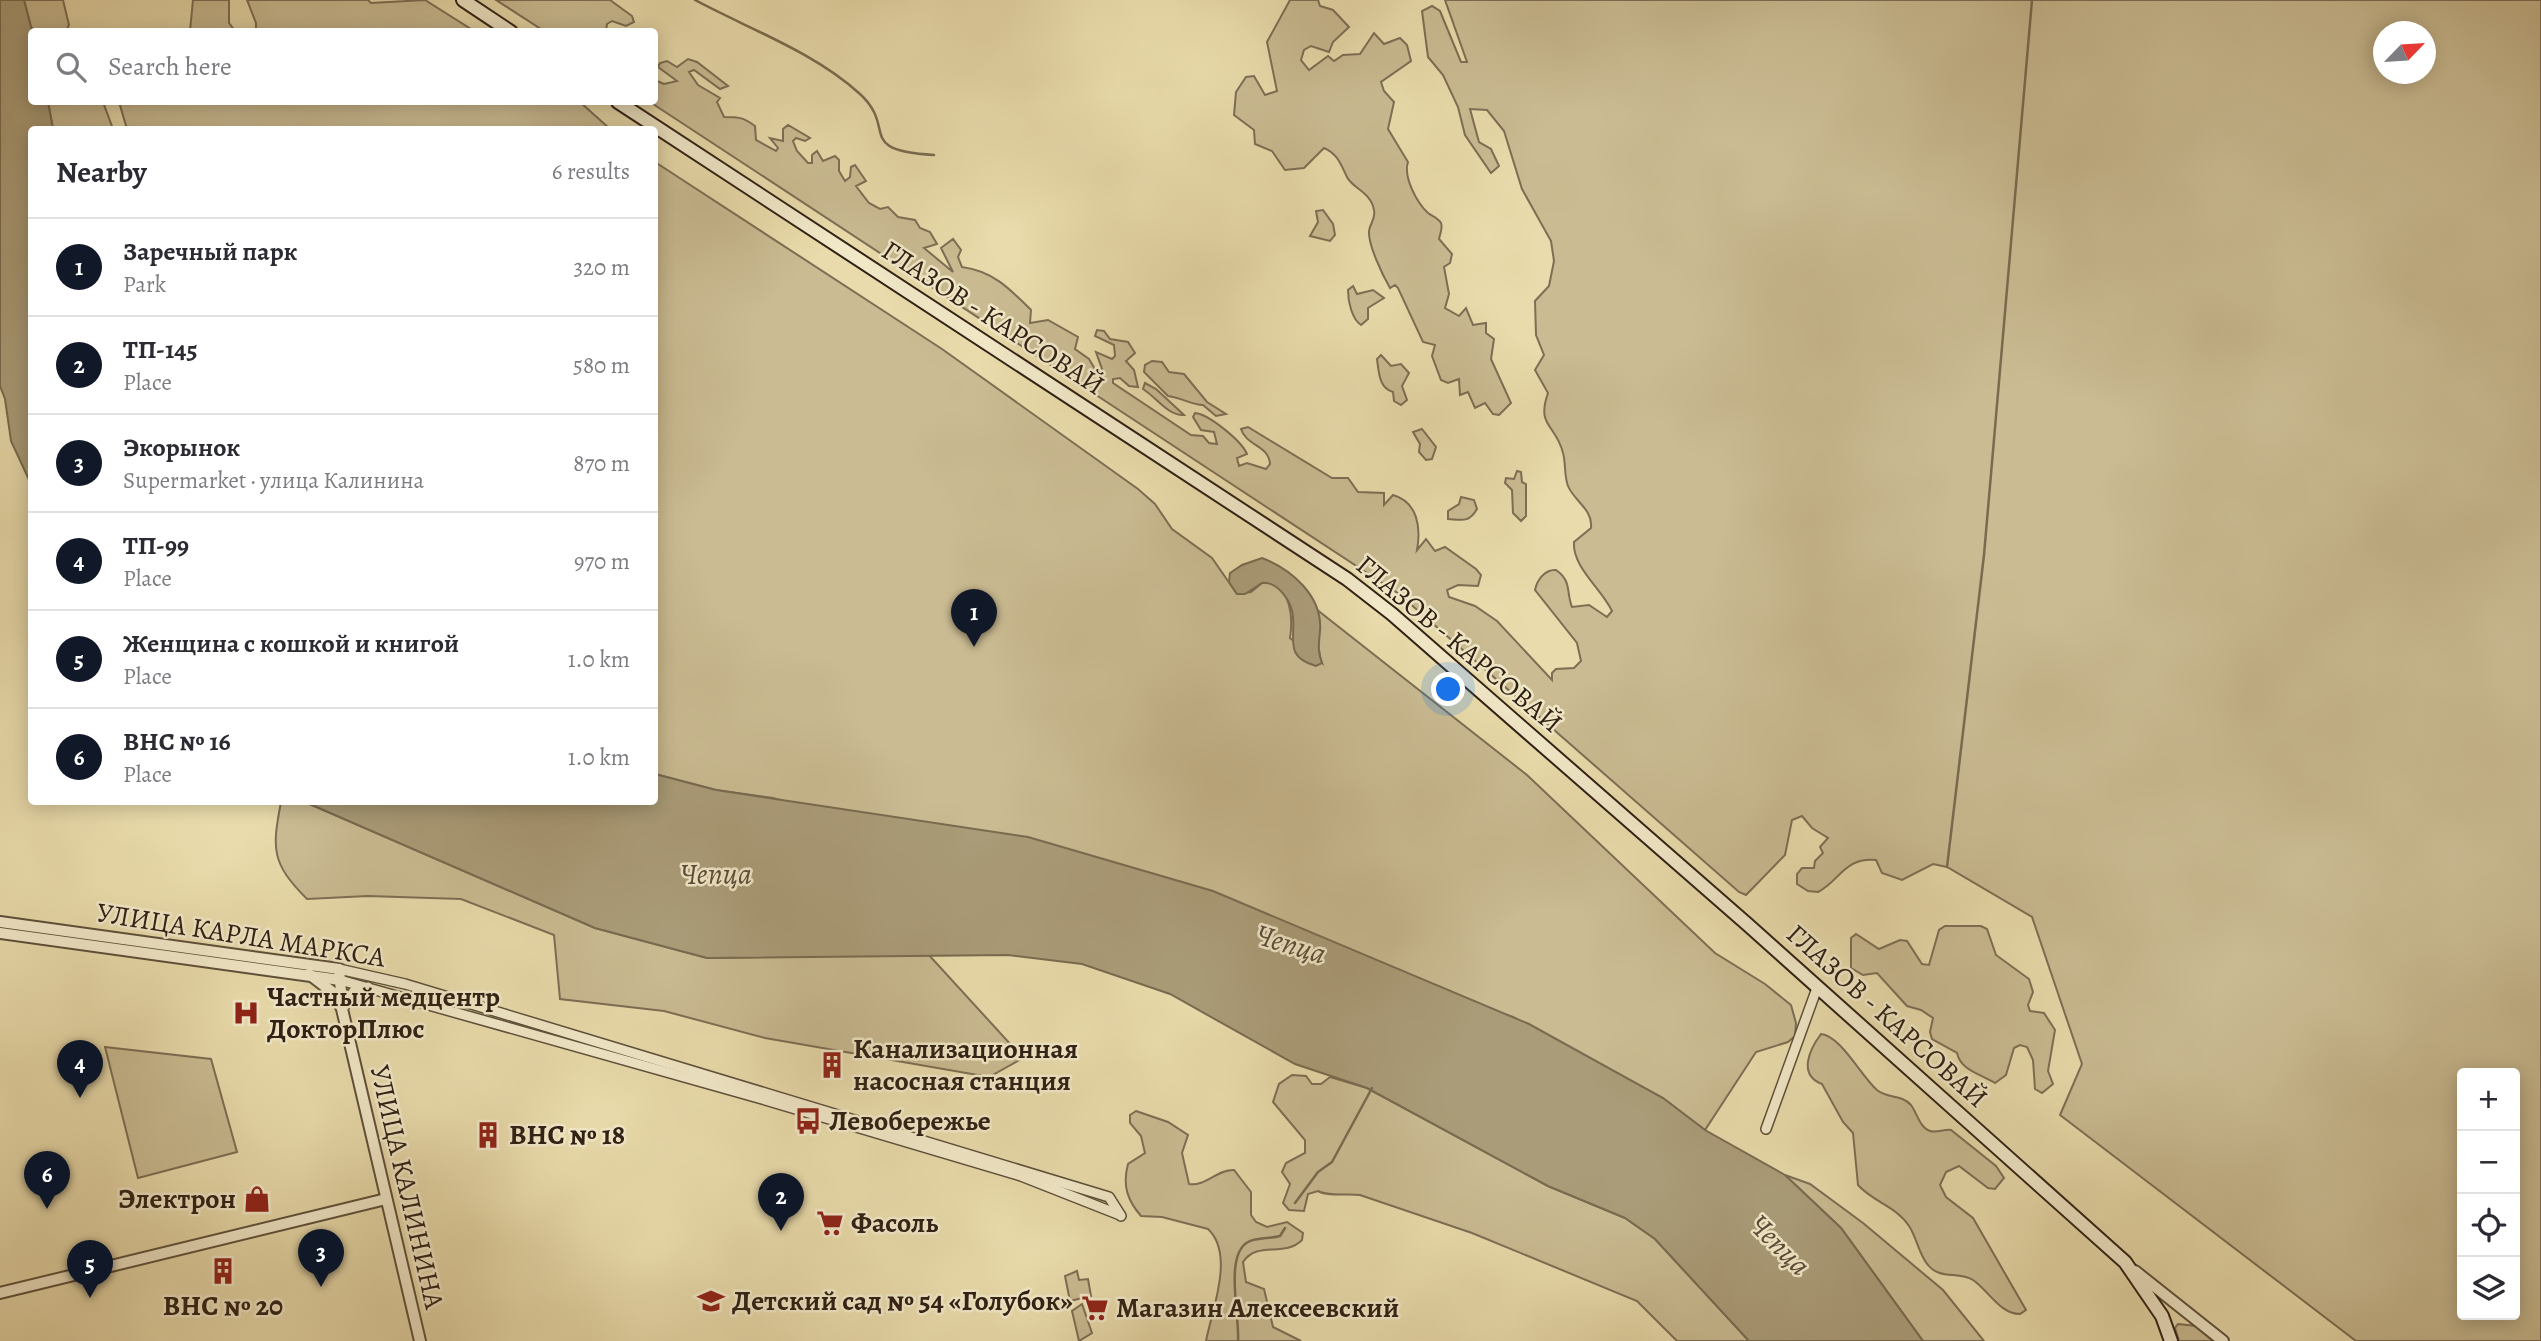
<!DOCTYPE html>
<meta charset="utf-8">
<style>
:root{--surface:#fff;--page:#f2f2f3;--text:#2b2b33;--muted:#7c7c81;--line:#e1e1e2;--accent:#111827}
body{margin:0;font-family:Alegreya,serif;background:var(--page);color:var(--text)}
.controls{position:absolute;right:21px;bottom:21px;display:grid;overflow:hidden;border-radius:7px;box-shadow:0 4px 18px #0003}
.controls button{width:63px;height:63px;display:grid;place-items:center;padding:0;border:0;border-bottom:2px solid var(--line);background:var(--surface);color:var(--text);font:35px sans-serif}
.compass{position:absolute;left:2373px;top:21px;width:63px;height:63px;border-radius:50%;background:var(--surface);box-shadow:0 4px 18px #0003;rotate:65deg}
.you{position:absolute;left:1449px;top:690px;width:24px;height:24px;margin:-18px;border:5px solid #fff;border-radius:50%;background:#1a73e8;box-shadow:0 0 0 10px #1a73e833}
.badge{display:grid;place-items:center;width:46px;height:46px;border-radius:50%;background:var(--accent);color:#fff;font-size:23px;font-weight:700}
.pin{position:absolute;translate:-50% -58px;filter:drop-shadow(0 2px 4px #0008)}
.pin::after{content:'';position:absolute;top:37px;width:24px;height:21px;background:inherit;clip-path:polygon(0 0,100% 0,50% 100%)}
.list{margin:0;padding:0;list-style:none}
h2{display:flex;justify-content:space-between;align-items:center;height:91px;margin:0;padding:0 28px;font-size:30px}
h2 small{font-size:23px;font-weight:400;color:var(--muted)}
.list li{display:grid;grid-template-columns:46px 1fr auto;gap:21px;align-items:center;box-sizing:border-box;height:98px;padding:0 28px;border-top:2px solid var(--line)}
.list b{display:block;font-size:26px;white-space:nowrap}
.list p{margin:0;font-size:23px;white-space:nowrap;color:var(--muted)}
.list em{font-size:23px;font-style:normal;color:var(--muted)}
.icon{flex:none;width:38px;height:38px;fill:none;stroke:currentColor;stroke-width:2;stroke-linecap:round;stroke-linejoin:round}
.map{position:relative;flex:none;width:2541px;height:1341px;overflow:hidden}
.search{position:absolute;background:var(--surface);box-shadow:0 4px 18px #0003;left:28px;top:28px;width:630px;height:77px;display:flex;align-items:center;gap:18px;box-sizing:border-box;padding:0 24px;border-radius:7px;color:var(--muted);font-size:26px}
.panel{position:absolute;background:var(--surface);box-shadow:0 4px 18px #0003;left:28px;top:126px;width:630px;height:679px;border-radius:7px}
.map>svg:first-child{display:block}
.green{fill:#cabb92;stroke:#7d6e54;stroke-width:2;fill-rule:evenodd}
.water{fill:#aa9c78;stroke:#796b50;stroke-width:2}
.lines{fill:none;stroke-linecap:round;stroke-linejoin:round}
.stream{stroke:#796b50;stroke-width:2.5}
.minor-casing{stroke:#5e503a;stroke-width:12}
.tertiary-casing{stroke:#5e503a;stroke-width:14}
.secondary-casing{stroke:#302115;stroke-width:16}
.minor{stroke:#f1e8c8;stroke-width:9}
.tertiary{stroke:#f1e8c8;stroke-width:10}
.secondary{stroke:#f1e8c8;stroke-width:12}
.labels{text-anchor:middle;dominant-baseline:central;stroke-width:5;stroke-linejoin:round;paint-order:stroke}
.street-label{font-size:28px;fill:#302115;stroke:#f1e8c8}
.poi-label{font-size:28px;font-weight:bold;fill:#302115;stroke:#f1e8c8;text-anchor:start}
.water-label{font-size:30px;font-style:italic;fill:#5b4c38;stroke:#f1e8c8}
</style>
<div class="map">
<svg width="2541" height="1341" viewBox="0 0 2541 1341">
<rect width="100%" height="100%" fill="#e9dbab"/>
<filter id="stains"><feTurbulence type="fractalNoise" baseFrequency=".00286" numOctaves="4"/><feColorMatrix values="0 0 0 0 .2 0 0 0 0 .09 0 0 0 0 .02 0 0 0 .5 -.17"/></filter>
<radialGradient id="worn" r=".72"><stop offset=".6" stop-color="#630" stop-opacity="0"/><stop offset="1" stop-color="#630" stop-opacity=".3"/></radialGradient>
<!-- green -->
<g class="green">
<polygon points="24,0 63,0 69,25 66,31 36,31 31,27"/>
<polygon points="193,0 229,0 229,23 235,31 190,31"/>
<polygon points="247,0 368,0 371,3 425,0 474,31 256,31 256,23"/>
<polygon points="496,0 610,0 632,16 634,22 626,26 612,21 607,24 606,31 544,31"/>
<path d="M 1290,0 L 1318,0 L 1320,6 L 1333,10 L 1349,27 L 1333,42 L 1329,52 L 1311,46 L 1304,50 L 1301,60 L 1309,70 L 1328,56 L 1334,61 L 1343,55 L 1360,54 L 1374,33 L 1384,44 L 1400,38 L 1407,45 L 1411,61 L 1381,82 L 1384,91 L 1394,102 L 1388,129 L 1408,162 C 1403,177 1417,203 1428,213 C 1432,216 1438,218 1441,223 C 1443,228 1440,234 1439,239 L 1452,254 L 1450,263 L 1444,267 L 1449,294 L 1445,308 L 1459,316 L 1466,308 L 1473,325 L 1486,323 L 1486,333 L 1494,339 L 1491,359 L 1511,403 L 1499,415 L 1493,414 L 1485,403 L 1475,408 L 1468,392 L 1460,395 L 1459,379 L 1448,383 L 1441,380 L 1432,356 L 1435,345 L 1423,342 L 1398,288 L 1395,285 L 1390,288 C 1383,276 1368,245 1369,231 C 1370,223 1376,219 1374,210 C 1371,192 1352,188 1347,177 C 1341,165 1338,154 1324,148 L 1304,168 L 1285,170 L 1272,151 L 1255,144 L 1254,130 L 1234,115 L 1236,92 L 1246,77 L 1254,76 L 1265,95 L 1277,91 L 1267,42 Z"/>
<path d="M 1445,0 L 2541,0 L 2541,1341 L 2356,1341 L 2060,1115 L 2082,1064 L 2032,917 L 1947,867 L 1933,864 L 1902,880 L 1882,873 L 1876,860 C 1844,857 1840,881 1818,892 L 1808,891 L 1797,884 L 1797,874 L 1802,868 L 1814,868 L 1815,861 L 1823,853 L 1820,847 L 1828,838 L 1812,828 L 1802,816 L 1792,820 L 1785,855 L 1746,895 L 1739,892 L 1399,594 L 650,102 L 654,102 L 655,80 L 664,84 L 677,81 L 658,67 L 660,63 L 667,61 L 677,67 L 688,59 L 697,62 L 728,86 L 720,89 L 694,70 L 689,72 L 698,85 L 720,98 L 717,102 L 724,117 C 738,117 743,117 755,126 L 756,140 L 776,151 L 778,148 L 770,138 L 783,141 L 783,129 L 788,125 L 810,138 L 805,141 L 796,138 L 793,141 L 797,151 L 808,163 L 812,163 L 812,155 L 817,151 L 823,161 L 835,156 L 839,160 L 839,171 L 845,181 L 850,177 L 851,167 L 855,165 L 866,181 L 856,186 L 869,203 L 880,209 L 888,207 L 898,217 L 915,220 L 920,228 L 930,232 L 937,244 L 924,248 L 953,272 L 941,248 L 953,239 L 961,250 L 958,257 L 962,267 C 993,271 1010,289 1031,310 L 1030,323 L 1048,320 L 1078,337 L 1075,349 L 1089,359 L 1095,369 L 1102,369 L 1096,352 L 1112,359 L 1115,356 L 1114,345 L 1095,336 L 1097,330 L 1104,331 L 1110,339 L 1128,342 L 1135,353 L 1126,361 L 1134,370 L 1138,387 L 1129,386 L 1120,378 L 1113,379 L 1113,383 L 1191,435 L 1203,436 L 1209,443 L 1217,444 L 1214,432 L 1201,430 L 1193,417 L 1195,413 C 1208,414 1241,440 1247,454 L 1237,458 L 1239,466 L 1247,463 L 1266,469 L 1270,464 C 1269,445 1246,446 1241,429 L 1248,427 L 1332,478 L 1348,478 L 1358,492 L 1384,493 L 1384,505 L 1393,495 C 1418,502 1421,528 1417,550 L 1426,539 L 1435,551 L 1445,547 L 1476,569 L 1481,575 L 1478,586 L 1458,585 L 1447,590 L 1449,597 L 1475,606 L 1497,621 L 1552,680 L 1552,673 L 1556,669 L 1574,668 L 1581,661 L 1577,643 L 1535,590 C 1537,580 1545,569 1556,570 C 1572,581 1566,592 1572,607 L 1589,605 L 1607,617 L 1612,611 C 1602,589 1572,567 1574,542 L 1591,528 C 1593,509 1574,501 1568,486 C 1564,476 1566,463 1563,453 C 1556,424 1536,427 1548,393 L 1535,370 L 1544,355 L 1536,335 L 1535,301 L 1549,286 L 1554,261 L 1551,241 L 1522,189 L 1504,131 L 1487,110 L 1470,109 L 1479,142 L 1491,149 L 1499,166 L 1491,173 L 1465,135 L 1458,107 L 1443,75 L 1428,57 L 1422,11 L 1432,6 L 1440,11 L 1461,62 L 1467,62 ZM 2384,32 L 2426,32 L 2426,74 L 2384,74 ZM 2462,1073 L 2515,1073 L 2515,1315 L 2462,1315 Z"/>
<polygon points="48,102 103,102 113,129 53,129"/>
<polygon points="119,102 580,102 610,129 127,129"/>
<path d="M 655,162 L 942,349 L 1138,489 L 1155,504 L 1172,529 L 1212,558 L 1237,594 L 1251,592 L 1262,583 C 1291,579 1293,619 1290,638 L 1322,663 C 1315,644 1320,628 1316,609 L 1527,775 L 1715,953 L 1765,984 L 1791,1005 L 1796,1023 L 1795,1036 L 1788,1042 L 1756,1052 L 1705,1130 L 1663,1098 L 1513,1017 L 773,798 L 716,790 L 655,774 Z"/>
<polygon points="1323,210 1333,224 1335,235 1330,241 1310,236 1318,222 1316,211"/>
<path d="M 1353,286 L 1357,294 L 1373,290 L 1384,298 L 1368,308 L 1368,319 L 1361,325 C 1352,319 1348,302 1348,290 Z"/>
<path d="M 1381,355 L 1391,366 L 1401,364 L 1409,373 L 1402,386 L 1407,400 L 1401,405 L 1394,401 L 1393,392 C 1379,388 1379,373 1377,359 Z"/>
<path d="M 1152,361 L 1162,362 L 1169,372 L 1184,374 L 1207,402 L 1226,414 L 1216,416 L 1203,405 C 1191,405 1183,398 1168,396 L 1144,372 L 1145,365 Z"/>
<path d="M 1145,383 L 1156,389 L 1184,415 C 1168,416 1156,397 1143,389 Z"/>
<polygon points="1422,429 1436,447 1432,459 1426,460 1419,452 1420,444 1413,432"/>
<polygon points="1517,471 1521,472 1522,482 1526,484 1526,516 1521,521 1513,513 1512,490 1505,483 1506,478 1514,479"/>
<path d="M 1461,497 L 1474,500 L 1477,509 C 1469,523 1462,520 1448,519 L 1448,511 L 1459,504 Z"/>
<path d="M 281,802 L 305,802 L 595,928 L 707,958 L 928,954 L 1023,1058 L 989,1077 L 765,1038 L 664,1011 L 560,999 L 554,935 L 461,899 L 368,896 L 307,899 C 271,863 272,849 281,802 Z"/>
<path d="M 1945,926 L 1981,926 L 1987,929 L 1996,955 L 2029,979 L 2033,992 L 2028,1005 L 2030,1011 L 2044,1013 L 2055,1030 L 2048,1071 L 2053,1084 L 2042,1093 L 2035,1089 L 2033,1060 L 2027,1047 L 2020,1045 L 2014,1048 L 2006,1075 L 1995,1083 C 1981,1074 1961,1071 1957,1053 L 1932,1039 L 1930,1032 L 1933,1018 L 1921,1010 L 1907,1006 L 1877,973 L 1863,975 L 1851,968 L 1851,938 L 1856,934 L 1879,949 L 1900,940 L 1907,941 L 1922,964 L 1929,965 L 1939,930 Z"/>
<path d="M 1821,1034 C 1841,1036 1861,1076 1877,1090 C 1888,1099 1901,1094 1911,1105 C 1917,1113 1920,1128 1930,1131 C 1937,1133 1944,1129 1951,1130 L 1996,1166 L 2004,1178 L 1995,1189 L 1988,1188 L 1959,1166 L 1946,1172 L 1940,1185 L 1946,1197 L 1973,1218 L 2026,1310 L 2020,1314 C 2000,1314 1989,1291 1973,1280 C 1958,1271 1940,1280 1928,1265 C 1919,1255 1917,1238 1909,1226 C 1896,1206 1873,1202 1858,1185 L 1853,1133 L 1843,1122 L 1822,1084 C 1798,1075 1809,1050 1821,1034 Z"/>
<polygon points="105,1047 211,1059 237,1152 138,1178"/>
<path d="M 1292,1075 L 1306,1076 L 1312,1084 L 1321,1084 L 1330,1077 L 1367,1088 L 1548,1186 L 1625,1218 L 1655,1239 L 1749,1341 L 1677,1341 L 1637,1301 L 1472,1233 L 1360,1195 C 1347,1193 1329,1197 1318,1191 L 1308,1194 L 1304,1211 L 1289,1210 L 1283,1203 L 1290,1184 L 1282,1172 L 1286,1163 L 1305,1153 L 1305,1140 L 1273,1102 L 1279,1084 Z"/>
<path d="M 1136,1111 L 1168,1122 L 1188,1135 L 1182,1153 L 1189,1184 C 1205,1187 1218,1169 1234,1170 L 1251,1192 L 1251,1215 L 1256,1222 L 1267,1227 L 1287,1222 L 1303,1233 L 1302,1240 C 1284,1258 1258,1240 1243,1262 L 1246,1282 L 1264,1289 L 1273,1327 L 1301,1341 L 1206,1341 C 1212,1310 1235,1254 1208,1229 L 1162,1217 L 1141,1216 C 1128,1201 1122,1186 1128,1164 L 1145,1153 L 1141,1136 L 1130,1123 L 1130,1115 Z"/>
<polygon points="1785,1175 1810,1184 1863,1223 1943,1290 1984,1341 1923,1341 1841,1228"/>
<polygon points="1077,1271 1079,1280 1088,1279 1091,1296 1070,1301 1065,1276"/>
<polygon points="1082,1304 1092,1333 1079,1341 1072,1311"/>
<polygon points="2178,1324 2196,1326 2213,1341 2179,1341 2175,1328"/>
</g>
<!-- water -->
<g class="water">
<polygon points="0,0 24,0 32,31 32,102 48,102 53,129 32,130 31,484 11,441 5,399 0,386"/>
<path d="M 1262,558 C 1291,569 1323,596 1320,631 C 1319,644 1317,650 1322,663 L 1316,666 C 1285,657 1295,641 1293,617 C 1292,602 1278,581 1262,583 L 1245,594 L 1237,594 L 1229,582 L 1230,573 L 1242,565 Z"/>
<polygon points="655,774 716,790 1028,837 1213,891 1529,1024 1663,1098 1705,1130 1785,1175 1841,1228 1923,1341 1749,1341 1655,1239 1625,1218 1548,1186 1367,1088 1295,1064 1170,994 1082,964 1008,955 707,958 595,928 305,802 654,802"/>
</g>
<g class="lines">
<!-- stream -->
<g class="stream">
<path d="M 695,0 C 749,29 814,52 860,94 C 898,129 854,150 934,155"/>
<polyline points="1947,867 1984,555 2032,0"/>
<polyline points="1295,1203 1318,1172 1332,1162 1372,1088"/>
<path d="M 1238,1341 C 1240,1317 1224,1255 1248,1242 C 1257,1237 1269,1239 1280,1236 L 1285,1228"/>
</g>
<defs>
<g id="minor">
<polyline points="339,969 405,984 1109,1197 1121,1216"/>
<polyline points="340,980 762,1099 1021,1176 1120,1215"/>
<polyline points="343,1008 354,991 368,987"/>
<polyline points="1766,1129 1817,988"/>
</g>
<g id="tertiary">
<polyline points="0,922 339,969 342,1003"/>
<polyline points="0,933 340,980"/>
<polyline points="309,974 335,994 342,1009 420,1341"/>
<polyline points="2135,1271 2223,1341"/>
<polyline points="0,1293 386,1199"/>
</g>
<g id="secondary">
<polyline points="463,0 511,32"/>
<polyline points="618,102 1347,579 1392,614 1747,924 2125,1262 2162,1316 2171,1341"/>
</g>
</defs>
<!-- minor casing -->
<use href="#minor" class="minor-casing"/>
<!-- tertiary casing -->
<use href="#tertiary" class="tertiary-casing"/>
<!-- secondary casing -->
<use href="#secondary" class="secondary-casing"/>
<!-- minor -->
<use href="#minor" class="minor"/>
<!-- tertiary -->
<use href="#tertiary" class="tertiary"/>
<!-- secondary -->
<use href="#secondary" class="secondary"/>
</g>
<!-- icons -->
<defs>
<symbol id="hospital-bare" viewBox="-9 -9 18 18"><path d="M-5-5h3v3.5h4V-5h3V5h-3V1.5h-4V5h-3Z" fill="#8f2418" stroke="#f1e8c8" stroke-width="2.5" paint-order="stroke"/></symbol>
<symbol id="building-bare" viewBox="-9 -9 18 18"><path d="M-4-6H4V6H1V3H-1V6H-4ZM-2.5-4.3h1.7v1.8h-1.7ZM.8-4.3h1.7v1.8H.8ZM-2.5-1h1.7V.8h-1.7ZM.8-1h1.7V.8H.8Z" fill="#8f2418" stroke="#f1e8c8" stroke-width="2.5" paint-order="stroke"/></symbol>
<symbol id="bus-bare" viewBox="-9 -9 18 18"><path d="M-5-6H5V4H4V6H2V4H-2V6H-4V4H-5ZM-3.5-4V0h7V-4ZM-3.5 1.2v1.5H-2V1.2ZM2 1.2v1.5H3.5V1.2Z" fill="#8f2418" stroke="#f1e8c8" stroke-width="2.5" paint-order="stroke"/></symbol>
<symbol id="shop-bare" viewBox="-9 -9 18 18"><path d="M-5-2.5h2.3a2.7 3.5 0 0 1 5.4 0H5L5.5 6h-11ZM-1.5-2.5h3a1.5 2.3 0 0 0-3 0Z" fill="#8f2418" stroke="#f1e8c8" stroke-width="2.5" paint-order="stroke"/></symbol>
<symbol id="supermarket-bare" viewBox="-9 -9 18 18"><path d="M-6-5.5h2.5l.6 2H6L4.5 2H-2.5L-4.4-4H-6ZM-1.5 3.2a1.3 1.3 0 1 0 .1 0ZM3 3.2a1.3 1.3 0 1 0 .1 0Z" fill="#8f2418" stroke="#f1e8c8" stroke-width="2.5" paint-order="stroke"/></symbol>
<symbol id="school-bare" viewBox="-9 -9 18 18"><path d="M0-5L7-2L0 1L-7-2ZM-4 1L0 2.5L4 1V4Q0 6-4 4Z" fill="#8f2418" stroke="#f1e8c8" stroke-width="2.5" paint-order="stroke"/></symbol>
</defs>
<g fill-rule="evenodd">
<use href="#hospital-bare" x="227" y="994" width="38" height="38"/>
<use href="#building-bare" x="813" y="1046" width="38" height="38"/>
<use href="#bus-bare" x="789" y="1102" width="38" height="38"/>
<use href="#building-bare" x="469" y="1116" width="38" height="38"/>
<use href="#shop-bare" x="238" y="1180" width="38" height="38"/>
<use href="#supermarket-bare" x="811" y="1204" width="38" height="38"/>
<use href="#building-bare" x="204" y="1252" width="38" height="38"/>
<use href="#school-bare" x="692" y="1282" width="38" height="38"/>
<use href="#supermarket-bare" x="1076" y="1289" width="38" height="38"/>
</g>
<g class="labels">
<!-- street labels -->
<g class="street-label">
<text transform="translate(993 318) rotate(33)">ГЛАЗОВ - КАРСОВАЙ</text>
<text transform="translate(1459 644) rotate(40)">ГЛАЗОВ - КАРСОВАЙ</text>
<text transform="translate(241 935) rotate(9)">УЛИЦА КАРЛА МАРКСА</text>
<text transform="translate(1887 1016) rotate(42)">ГЛАЗОВ - КАРСОВАЙ</text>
<text transform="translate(407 1187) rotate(77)">УЛИЦА КАЛИНИНА</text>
</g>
<!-- poi labels -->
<g class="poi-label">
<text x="267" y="997">Частный медцентр<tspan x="267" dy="32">ДокторПлюс</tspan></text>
<text x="853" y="1049">Канализационная<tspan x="853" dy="32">насосная станция</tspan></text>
<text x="829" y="1121">Левобережье</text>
<text x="509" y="1135">ВНС № 18</text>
<text x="236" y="1199" text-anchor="end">Электрон</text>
<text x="851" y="1223">Фасоль</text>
<text x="732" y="1301">Детский сад № 54 «Голубок»</text>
<text x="223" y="1306" text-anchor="middle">ВНС № 20</text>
<text x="1116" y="1308">Магазин Алексеевский</text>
</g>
<!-- water labels -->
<g class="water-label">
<text x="716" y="874">Чепца</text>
<text transform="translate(1291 944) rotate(17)">Чепца</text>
<text transform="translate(1780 1245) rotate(45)">Чепца</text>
</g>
</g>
<rect width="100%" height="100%" filter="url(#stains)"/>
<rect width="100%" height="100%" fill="url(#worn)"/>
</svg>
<div class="controls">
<button>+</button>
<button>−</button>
<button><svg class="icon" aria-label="locate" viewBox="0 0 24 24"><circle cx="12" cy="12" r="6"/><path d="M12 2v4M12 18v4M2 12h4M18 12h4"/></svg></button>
<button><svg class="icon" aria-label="layers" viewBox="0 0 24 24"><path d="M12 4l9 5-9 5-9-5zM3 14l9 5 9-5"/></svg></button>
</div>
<svg class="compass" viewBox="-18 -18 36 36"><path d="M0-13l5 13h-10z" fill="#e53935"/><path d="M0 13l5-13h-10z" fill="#7c7c81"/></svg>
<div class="you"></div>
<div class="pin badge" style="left:974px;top:647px">1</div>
<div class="pin badge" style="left:781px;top:1231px">2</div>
<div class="pin badge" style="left:321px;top:1287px">3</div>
<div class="pin badge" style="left:80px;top:1098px">4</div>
<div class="pin badge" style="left:90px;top:1298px">5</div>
<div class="pin badge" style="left:47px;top:1209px">6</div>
<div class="search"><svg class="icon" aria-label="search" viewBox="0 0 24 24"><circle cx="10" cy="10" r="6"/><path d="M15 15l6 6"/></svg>Search here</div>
<section class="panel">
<h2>Nearby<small>6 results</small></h2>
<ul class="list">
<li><span class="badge">1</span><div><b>Заречный парк</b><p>Park</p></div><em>320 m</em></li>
<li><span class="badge">2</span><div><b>ТП-145</b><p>Place</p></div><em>580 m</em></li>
<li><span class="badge">3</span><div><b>Экорынок</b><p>Supermarket · улица Калинина</p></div><em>870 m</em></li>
<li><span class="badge">4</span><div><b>ТП-99</b><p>Place</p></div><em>970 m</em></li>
<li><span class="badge">5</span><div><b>Женщина с кошкой и книгой</b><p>Place</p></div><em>1.0 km</em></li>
<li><span class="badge">6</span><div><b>ВНС № 16</b><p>Place</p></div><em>1.0 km</em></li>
</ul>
</section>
</div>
